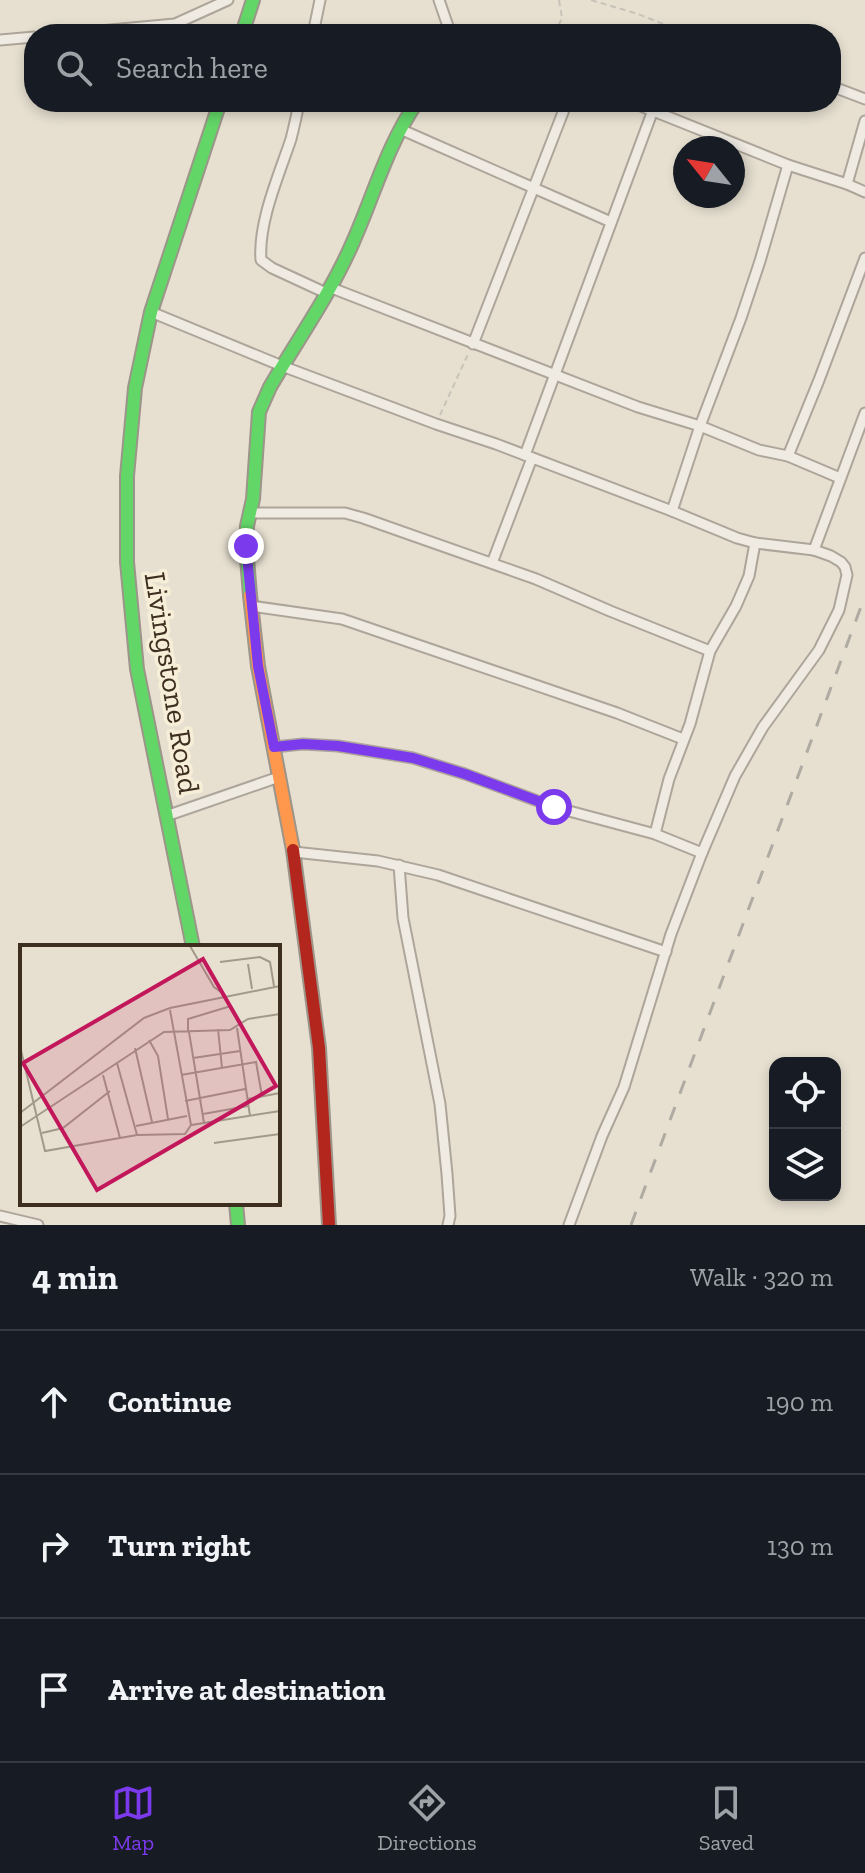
<!DOCTYPE html>
<meta charset="utf-8">
<style>
:root{--surface:#171b24;--page:#242831;--text:#f1f3f6;--muted:#9ea1a6;--line:#363941;--accent:#7c3aed}
body{margin:0;font-family:"Zilla Slab",serif;background:var(--page);color:var(--text)}
.controls{position:absolute;right:24px;bottom:24px;display:grid;overflow:hidden;border-radius:16px;box-shadow:0 4px 12px #0003}
.controls button{width:72px;height:72px;display:grid;place-items:center;padding:0;border:0;border-bottom:2px solid var(--line);background:var(--surface);color:var(--text);font:40px sans-serif}
.compass{position:absolute;left:673px;top:136px;width:72px;height:72px;border-radius:50%;background:var(--surface);box-shadow:0 4px 12px #0003;rotate:300deg}
.stop{position:absolute;width:24px;height:24px;margin:-18px;border:6px solid #7c3aed;border-radius:50%;background:#fff}
.stop.end{background:#7c3aed;border-color:#fff;box-shadow:0 2px 8px #0008}
.list{margin:0;padding:0;list-style:none}
h2{display:flex;justify-content:space-between;align-items:center;height:104px;margin:0;padding:0 32px;font-size:34px}
h2 small{font-size:26px;font-weight:400;color:var(--muted)}
.list li{display:grid;grid-template-columns:52px 1fr auto;gap:24px;align-items:center;box-sizing:border-box;height:144px;padding:0 32px;border-top:2px solid var(--line)}
.list b{display:block;font-size:30px;white-space:nowrap}
.list em{font-size:26px;font-style:normal;color:var(--muted)}
.icon{flex:none;width:44px;height:44px;fill:none;stroke:currentColor;stroke-width:2;stroke-linecap:round;stroke-linejoin:round}
.map{position:relative;flex:none;width:865px;height:1225px;overflow:hidden}
.search{position:absolute;background:var(--surface);box-shadow:0 4px 12px #0003;left:24px;right:24px;top:24px;height:88px;display:flex;align-items:center;gap:20px;box-sizing:border-box;padding:0 28px;border-radius:32px;color:var(--muted);font-size:30px}
.sheet{height:536px;background:var(--surface)}
nav{display:flex;justify-content:space-around;align-items:center;box-sizing:border-box;height:112px;border-top:2px solid var(--line);background:var(--surface);font-size:22px;color:var(--muted)}
nav a{display:grid;justify-items:center;gap:4px}
nav .on{color:var(--accent)}
.map>svg:first-child{display:block}
.lines{fill:none;stroke-linecap:round;stroke-linejoin:round}
.street-casing{stroke:#ada599;stroke-width:13}
.fast-casing{stroke:#9c958a;stroke-width:16}
.slow-casing{stroke:#9c958a;stroke-width:16}
.jam-casing{stroke:#9c958a;stroke-width:16}
.path{stroke:#c8c2b9;stroke-width:2;stroke-dasharray:6 4;stroke-linecap:butt}
.street{stroke:#efebe3;stroke-width:9}
.fast{stroke:#63d668;stroke-width:12}
.slow{stroke:#ff974d;stroke-width:12}
.jam{stroke:#b3261e;stroke-width:12}
.rail{stroke:#afaaa2;stroke-width:3;stroke-dasharray:14 14;stroke-linecap:butt}
.route{stroke:#7c3aed;stroke-width:10}
.labels{text-anchor:middle;dominant-baseline:central;stroke-width:7;stroke-linejoin:round;paint-order:stroke}
.street-label{font-size:30px;fill:#3d2e20;stroke:#f7eed8}
.inset-road{fill:none;stroke:#a3998a;stroke-width:2}
.view{fill:#c2185b;fill-opacity:0.15;stroke:#c2185b;stroke-width:4}
.inset-edge{fill:none;stroke:#3d2e20;stroke-width:4}
</style>
<div class="map">
<svg width="865" height="1225" viewBox="0 0 865 1225">
<rect width="100%" height="100%" fill="#e7e0d1"/>
<g class="lines">
<defs>
<g id="street">
<polyline points="439,0 449,29 448,34"/>
<polyline points="67,34 175,24 228,0"/>
<polyline points="313,34 320,0"/>
<polyline points="684,34 684,32 690,34"/>
<polyline points="0,40 34,37"/>
<polyline points="831,86 865,99"/>
<path d="M 299,102 C 297,114 294,127 291,139 C 279,175 258,222 261,260 L 272,268 L 326,293"/>
<polyline points="631,102 788,165 847,184 865,192"/>
<polyline points="400,129 611,222"/>
<polyline points="847,184 865,121"/>
<polyline points="329,287 638,407 700,426 759,450 788,456 840,478"/>
<polyline points="151,312 282,366 436,424 496,444 672,511 737,538 755,543 814,550 865,413"/>
<polyline points="473,344 567,102"/>
<polyline points="525,455 656,102"/>
<polyline points="788,456 819,380 865,258"/>
<polyline points="672,511 700,426 741,318 760,261 788,165"/>
<polyline points="250,513 345,513 363,518 536,579 610,611 710,651"/>
<polyline points="492,563 532,458"/>
<polyline points="251,606 342,619 617,713 683,739"/>
<polyline points="274,747 303,744 338,746 413,758 465,774 554,807 655,834 702,853"/>
<polyline points="166,816 279,777"/>
<polyline points="655,834 669,779 690,724 710,651 736,606 749,576 755,543"/>
<polyline points="294,852 378,861 438,875 666,952"/>
<polyline points="399,865 403,918 440,1104 447,1174 450,1216 448,1225"/>
<polyline points="0,1216 38,1225"/>
<polyline points="569,1225 602,1136 624,1087 671,934 702,853 735,776 763,727 819,650 839,610 847,575 845,567 841,562 831,556 814,550"/>
</g>
<g id="fast">
<polyline points="242,34 253,0"/>
<path d="M 250,595 L 246,546 L 247,526 L 253,499 L 259,412 L 270,387 C 298,339 331,293 353,242 C 374,195 387,145 417,102"/>
<polyline points="193,947 137,669 127,562 127,476 135,388 151,312 220,102"/>
<polyline points="236,1203 238,1225"/>
</g>
<polyline id="slow" points="250,595 258,666 293,850"/>
<polyline id="jam" points="293,850 319,1048 329,1225"/>
</defs>
<!-- street casing -->
<use href="#street" class="street-casing"/>
<!-- fast casing -->
<use href="#fast" class="fast-casing"/>
<!-- slow casing -->
<use href="#slow" class="slow-casing"/>
<!-- jam casing -->
<use href="#jam" class="jam-casing"/>
<!-- path -->
<g class="path">
<polyline points="591,0 638,14 676,29"/>
<polyline points="554,34 562,18 559,0"/>
<polyline points="440,415 469,352"/>
</g>
<!-- street -->
<use href="#street" class="street"/>
<!-- fast -->
<use href="#fast" class="fast"/>
<!-- slow -->
<use href="#slow" class="slow"/>
<!-- jam -->
<use href="#jam" class="jam"/>
<!-- rail -->
<polyline class="rail" points="631,1225 865,596"/>
</g>
<g class="lines">
<!-- route -->
<polyline class="route" points="246,546 258,666 274,747 303,744 338,746 413,758 465,774 554,807"/>
</g>
<g class="labels">
<!-- street labels -->
<g class="street-label">
<text transform="translate(172 683) rotate(81)">Livingstone Road</text>
</g>
</g>
<!-- overview -->
<g transform="translate(20 945)">
<rect width="260" height="260" fill="#e7e0d1"/>
<path class="inset-road" d="M 170,1 L 194,42 L 205,50M 200,17 L 240,12 L 250,17 L 254,41M 228,19 L 232,44M 150,65 L 171,180 L 260,166M 217,83 L 230,171M 198,84 L 202,123M 168,86 L 168,74 L 211,61 L 221,78M 169,87 L 184,178M 129,95 L 138,111 L 148,174M 0,101 L 25,206 L 117,190 L 165,189 L 171,180M 115,103 L 132,177M 173,113 L 220,106M 97,118 L 117,190M 83,130 L 100,193M 161,130 L 236,117 L 242,151M 228,154 L 260,148M 165,156 L 225,144M 0,168 L 124,73 L 150,63 L 260,41M 183,169 L 228,161M 116,181 L 167,171M 0,182 L 144,87 L 210,85 L 228,74 L 260,69M 22,188 L 43,183 L 90,146M 194,198 L 260,189"/>
<path class="view" d="M 183,14 L 256,141 L 77,245 L 3,118 Z"/>
<rect width="260" height="260" class="inset-edge"/>
</g>
</svg>
<div class="controls">
<button><svg class="icon" aria-label="locate" viewBox="0 0 24 24"><circle cx="12" cy="12" r="6"/><path d="M12 2v4M12 18v4M2 12h4M18 12h4"/></svg></button>
<button><svg class="icon" aria-label="layers" viewBox="0 0 24 24"><path d="M12 4l9 5-9 5-9-5zM3 14l9 5 9-5"/></svg></button>
</div>
<svg class="compass" viewBox="-18 -18 36 36"><path d="M0-13l5 13h-10z" fill="#e53935"/><path d="M0 13l5-13h-10z" fill="#9ea1a6"/></svg>
<div class="stop" style="left:554px;top:807px"></div>
<div class="stop end" style="left:246px;top:546px"></div>
<div class="search"><svg class="icon" aria-label="search" viewBox="0 0 24 24"><circle cx="10" cy="10" r="6"/><path d="M15 15l6 6"/></svg>Search here</div>
</div>
<section class="sheet">
<h2>4 min<small>Walk · 320 m</small></h2>
<ul class="list">
<li><svg class="icon" aria-label="ahead" viewBox="0 0 24 24"><path d="M12 20V5M6 11l6-6 6 6"/></svg><div><b>Continue</b></div><em>190 m</em></li>
<li><svg class="icon" aria-label="right" viewBox="0 0 24 24"><path d="M7 20v-9h11M14 6l5 5-5 5"/></svg><div><b>Turn right</b></div><em>130 m</em></li>
<li><svg class="icon" aria-label="arrive" viewBox="0 0 24 24"><path d="M6 21V4h12l-3 4 3 4H6"/></svg><div><b>Arrive at destination</b></div></li>
</ul>
</section>
<nav>
<a class="on"><svg class="icon" aria-label="map" viewBox="0 0 24 24"><path d="M3 6l6-2 6 2 6-2v14l-6 2-6-2-6 2zM9 4v14M15 6v14"/></svg>Map</a>
<a><svg class="icon" aria-label="directions" viewBox="0 0 24 24"><path d="M12 3l9 9-9 9-9-9zM9 14v-3h6M13 9l2 2-2 2"/></svg>Directions</a>
<a><svg class="icon" aria-label="saved" viewBox="0 0 24 24"><path d="M7 4h10v16l-5-4-5 4z"/></svg>Saved</a>
</nav>
